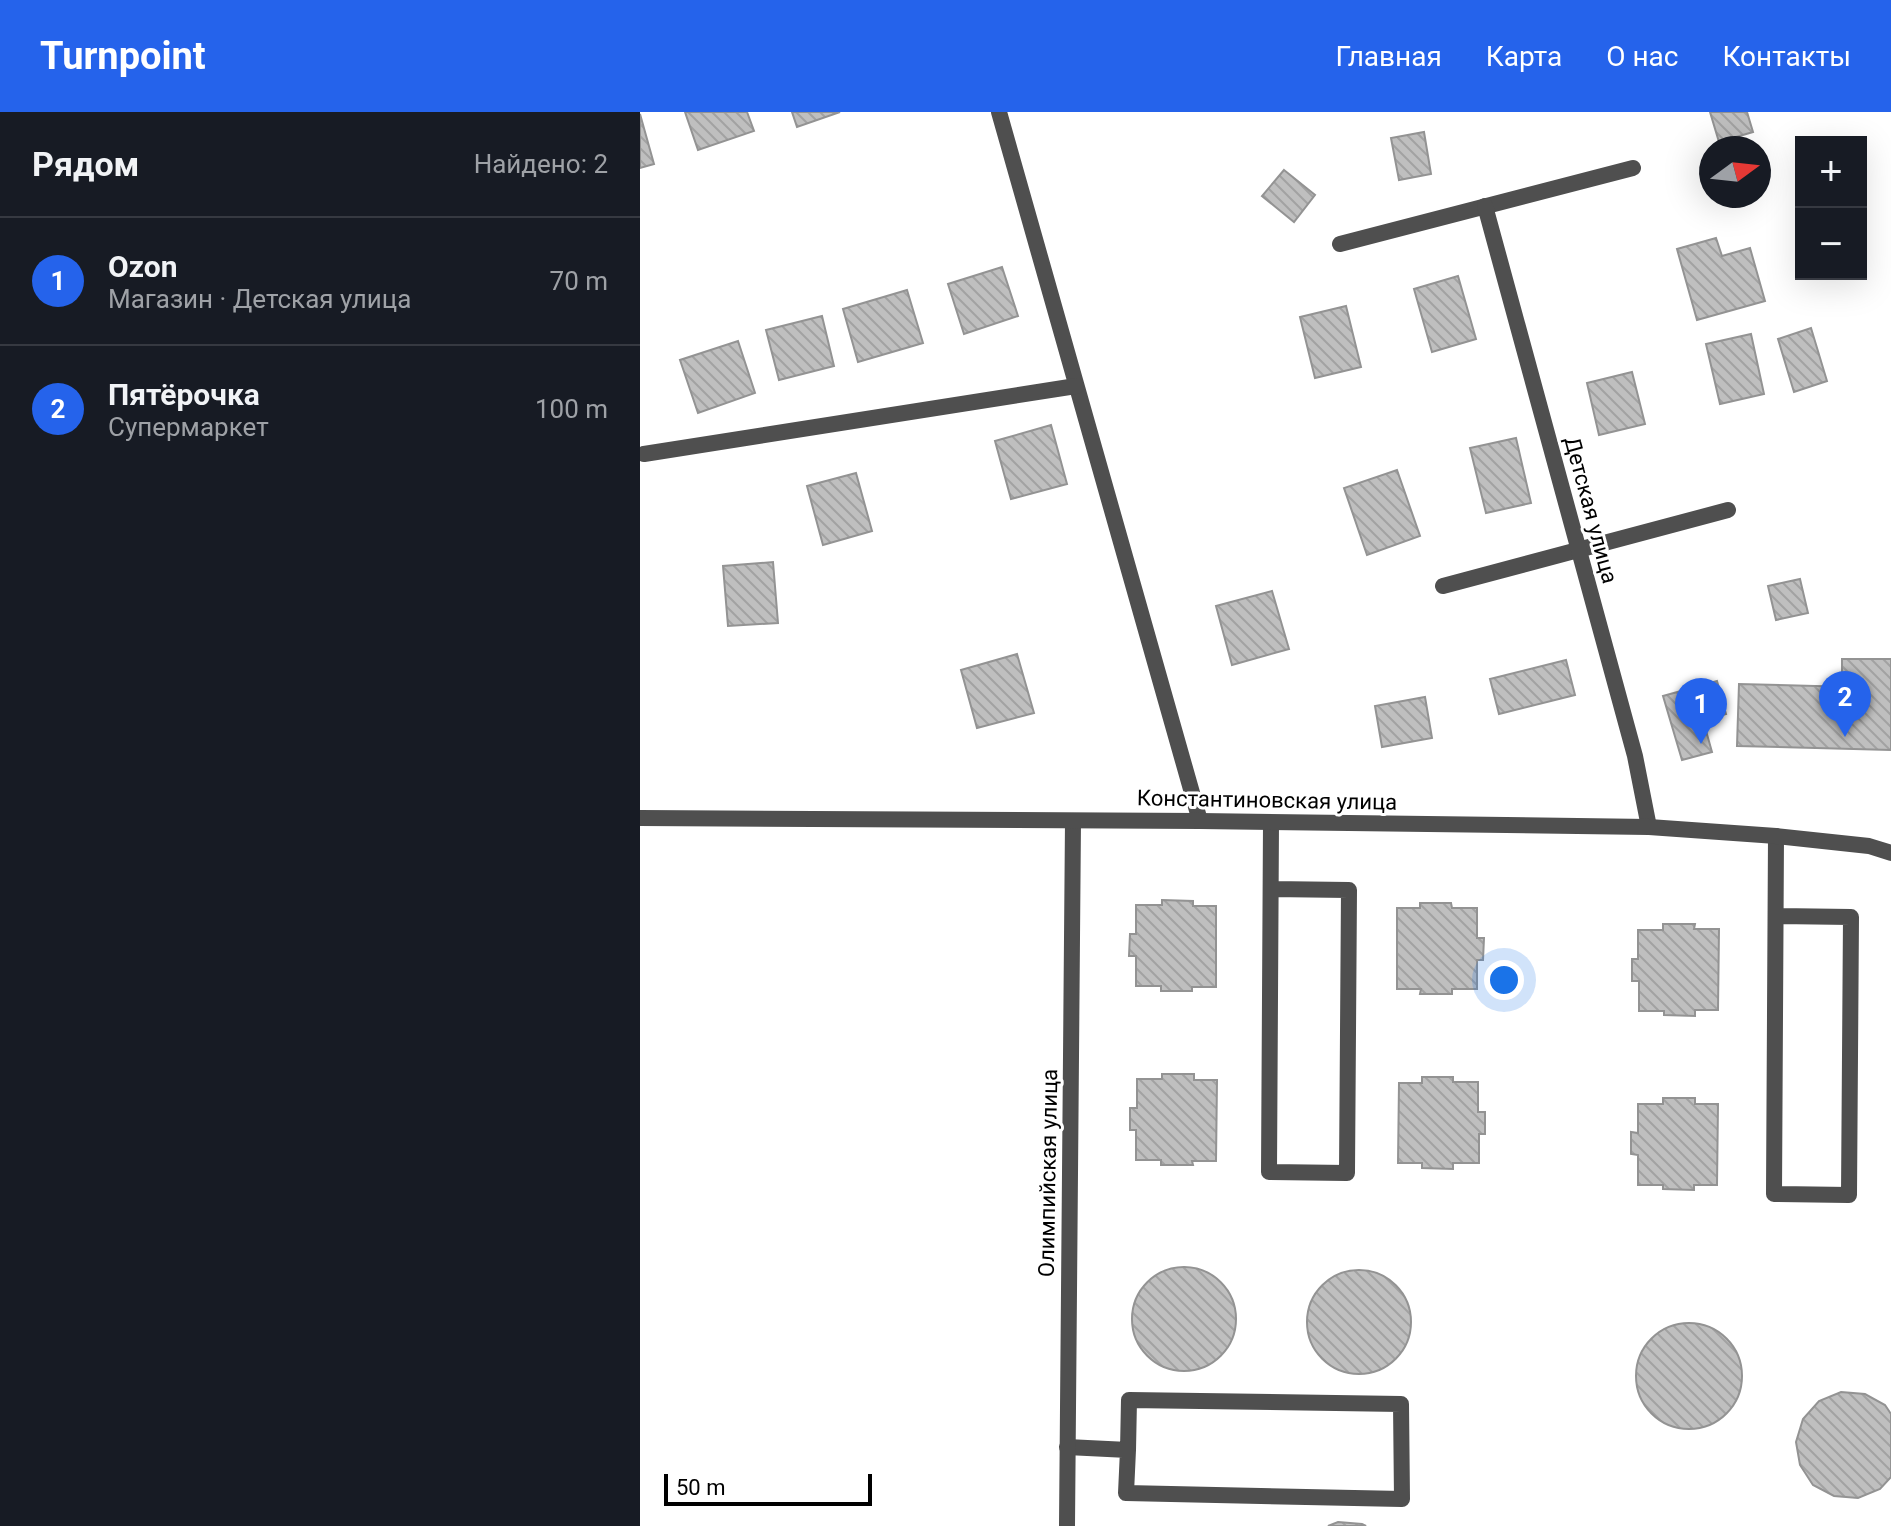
<!DOCTYPE html>
<html lang="ru">
<meta charset="utf-8">
<style>
:root{--surface:#171b24;--page:#242831;--text:#f1f3f6;--muted:#9ea1a6;--line:#363941;--accent:#2563eb}
body{margin:0;font-family:Roboto,sans-serif;background:var(--page);color:var(--text)}
.controls{position:absolute;right:24px;top:24px;display:grid;overflow:hidden;border-radius:0px;box-shadow:0 8px 32px #0002}
.controls button{width:72px;height:72px;display:grid;place-items:center;padding:0;border:0;border-bottom:2px solid var(--line);background:var(--surface);color:var(--text);font:40px sans-serif}
.compass{position:absolute;left:1059px;top:24px;width:72px;height:72px;border-radius:50%;background:var(--surface);box-shadow:0 8px 32px #0002;rotate:75deg}
.scale{position:absolute;left:24px;bottom:20px;width:208px;box-sizing:border-box;padding-left:8px;border:4px solid #000;border-top:0;font-size:22px;line-height:28px;white-space:nowrap;color:#000;-webkit-text-stroke:6px #fff;paint-order:stroke}
.you{position:absolute;left:864px;top:868px;width:28px;height:28px;margin:-20px;border:6px solid #fff;border-radius:50%;background:#1a73e8;box-shadow:0 0 0 12px #1a73e833}
.badge{display:grid;place-items:center;width:52px;height:52px;border-radius:50%;background:var(--accent);color:#fff;font-size:26px;font-weight:700}
.pin{position:absolute;translate:-50% -66px;filter:drop-shadow(0 2px 4px #0008)}
.pin::after{content:'';position:absolute;top:42px;width:28px;height:24px;background:inherit;clip-path:polygon(0 0,100% 0,50% 100%)}
.list{margin:0;padding:0;list-style:none}
h2{display:flex;justify-content:space-between;align-items:center;height:104px;margin:0;padding:0 32px;font-size:34px}
h2 small{font-size:26px;font-weight:400;color:var(--muted)}
.list li{display:grid;grid-template-columns:52px 1fr auto;gap:24px;align-items:center;box-sizing:border-box;height:128px;padding:0 32px;border-top:2px solid var(--line)}
.list b{display:block;font-size:30px;white-space:nowrap}
.list p{margin:0;font-size:26px;white-space:nowrap;color:var(--muted)}
.list em{font-size:26px;font-style:normal;color:var(--muted)}
.map{position:relative;flex:none;width:1251px;height:1414px;overflow:hidden}
header{display:flex;align-items:center;gap:48px;box-sizing:border-box;height:112px;padding:0 40px;background:var(--accent);color:#fff}
header strong{font-size:38px}
nav{display:flex;gap:44px;margin-inline-start:auto;font-size:28px}
main{display:flex}
aside{flex:1;background:var(--surface)}
.map>svg:first-child{display:block}
.building{fill:url(#building-back-hatch);stroke:#939393;stroke-width:2}
.lines{fill:none;stroke-linecap:round;stroke-linejoin:round}
.service{stroke:#4f4f4f;stroke-width:16}
.minor{stroke:#4f4f4f;stroke-width:16}
.tertiary{stroke:#4f4f4f;stroke-width:16}
.labels{text-anchor:middle;dominant-baseline:central;stroke-width:6;stroke-linejoin:round;paint-order:stroke}
.street-label{font-size:22px;fill:#000;stroke:#fff}
</style>
<header>
<strong>Turnpoint</strong>
<nav><a>Главная</a><a>Карта</a><a>О нас</a><a>Контакты</a></nav>
</header>
<main>
<aside>
<h2>Рядом<small>Найдено: 2</small></h2>
<ul class="list">
<li><span class="badge">1</span><div><b>Ozon</b><p>Магазин · Детская улица</p></div><em>70 m</em></li>
<li><span class="badge">2</span><div><b>Пятёрочка</b><p>Супермаркет</p></div><em>100 m</em></li>
</ul>
</aside>
<div class="map">
<svg width="1251" height="1414" viewBox="0 0 1251 1414">
<defs>
<pattern id="building-back-hatch" width="6" height="6" patternUnits="userSpaceOnUse" patternTransform="scale(2)"><rect width="6" height="6" fill="#bfbfbf"/><path d="M-1 5l2 2M0 0l6 6M5-1l2 2" fill="none" stroke="#a2a2a2"/></pattern>
</defs>
<rect width="100%" height="100%" fill="#fff"/>
<!-- building -->
<g class="building">
<polygon points="45,0 107,0 114,19 58,38"/>
<polygon points="152,0 200,0 157,15"/>
<polygon points="1070,0 1107,0 1113,20 1079,30"/>
<polygon points="0,2 14,52 0,56"/>
<polygon points="784,20 791,62 759,68 751,26"/>
<polygon points="644,58 675,83 654,110 622,84"/>
<polygon points="1076,126 1082,144 1110,136 1125,189 1057,208 1037,137"/>
<polygon points="362,155 378,204 324,222 308,172"/>
<polygon points="818,164 836,227 792,240 774,177"/>
<polygon points="267,178 283,231 218,250 203,197"/>
<polygon points="706,194 721,255 675,266 660,205"/>
<polygon points="182,204 194,254 139,268 126,218"/>
<polygon points="1171,216 1187,269 1154,280 1138,227"/>
<polygon points="1111,222 1124,282 1080,292 1066,232"/>
<polygon points="98,229 115,281 58,301 40,248"/>
<polygon points="992,260 1005,312 959,323 947,271"/>
<polygon points="411,313 427,372 371,387 355,329"/>
<polygon points="876,326 891,391 846,401 830,336"/>
<polygon points="757,358 780,424 727,443 704,376"/>
<polygon points="216,361 232,419 183,433 167,374"/>
<polygon points="133,450 138,511 88,514 83,454"/>
<polygon points="1160,467 1168,501 1136,508 1128,474"/>
<polygon points="632,479 649,537 592,553 576,494"/>
<polygon points="377,542 394,601 337,616 321,558"/>
<polygon points="1202,547 1251,547 1251,638 1097,634 1099,572 1213,575 1213,565 1202,565"/>
<polygon points="926,548 935,583 859,602 850,567"/>
<polygon points="1077,569 1086,602 1063,608 1072,640 1042,648 1023,584"/>
<polygon points="785,585 792,626 742,635 735,594"/>
<polygon points="522,788 553,789 553,794 576,794 576,875 552,875 552,879 521,879 521,874 496,874 496,844 489,844 490,822 496,822 496,793 522,793"/>
<polygon points="780,791 811,791 812,796 837,796 837,826 844,826 843,848 837,848 837,877 812,877 812,882 780,882 781,877 757,877 757,796 780,796"/>
<polygon points="1023,812 1055,812 1054,817 1079,817 1078,898 1055,898 1055,904 1024,903 1024,899 999,899 999,869 992,869 992,847 998,847 998,818 1023,818"/>
<polygon points="522,962 554,962 554,968 577,968 576,1049 552,1049 553,1053 521,1053 521,1048 496,1048 496,1018 490,1018 490,996 497,996 497,967 522,967"/>
<polygon points="782,965 813,965 813,970 838,970 838,1000 845,1000 845,1022 839,1022 839,1051 813,1051 813,1057 782,1056 782,1051 758,1051 759,971 782,971"/>
<polygon points="1023,986 1055,986 1055,992 1078,992 1077,1073 1054,1073 1054,1078 1023,1077 1023,1073 998,1073 998,1043 991,1042 991,1020 998,1021 998,992 1023,992"/>
<circle cx="544" cy="1207" r="52"/>
<circle cx="719" cy="1210" r="52"/>
<circle cx="1049" cy="1264" r="53"/>
<polygon points="1201,1280 1225,1282 1245,1293 1251,1302 1251,1365 1240,1377 1218,1386 1194,1384 1173,1373 1160,1353 1156,1330 1163,1307 1179,1289"/>
<polygon points="698,1410 722,1412 726,1414 688,1414"/>
</g>
<g class="lines">
<!-- service -->
<g class="service">
<polyline points="359,0 560,709"/>
<polyline points="700,132 993,56"/>
<polyline points="4,342 436,274"/>
<polyline points="803,474 1088,398"/>
<polyline points="631,777 709,778 707,1061 629,1060 631,711"/>
<polyline points="1136,804 1211,805 1209,1083 1134,1082 1136,724"/>
<polyline points="427,1335 488,1338 486,1381 762,1387 761,1292 489,1288 488,1338"/>
</g>
<!-- minor -->
<g class="minor">
<polyline points="845,94 995,644 1009,715"/>
<polyline points="427,1414 433,709"/>
</g>
<!-- tertiary -->
<polyline class="tertiary" points="0,706 560,709 1009,715 1136,724 1229,734 1251,741"/>
</g>
<g class="labels">
<!-- street labels -->
<g class="street-label">
<text transform="translate(951 398) rotate(75)">Детская улица</text>
<text transform="translate(627 688) rotate(1)">Константиновская улица</text>
<text transform="translate(408 1061) rotate(-89)">Олимпийская улица</text>
</g>
</g>
</svg>
<div class="controls">
<button>+</button>
<button>−</button>
</div>
<svg class="compass" viewBox="-18 -18 36 36"><path d="M0-13l5 13h-10z" fill="#e53935"/><path d="M0 13l5-13h-10z" fill="#9ea1a6"/></svg>
<div class="scale">50 m</div>
<div class="you"></div>
<div class="pin badge" style="left:1061px;top:632px">1</div>
<div class="pin badge" style="left:1205px;top:625px">2</div>
</div>
</main>
